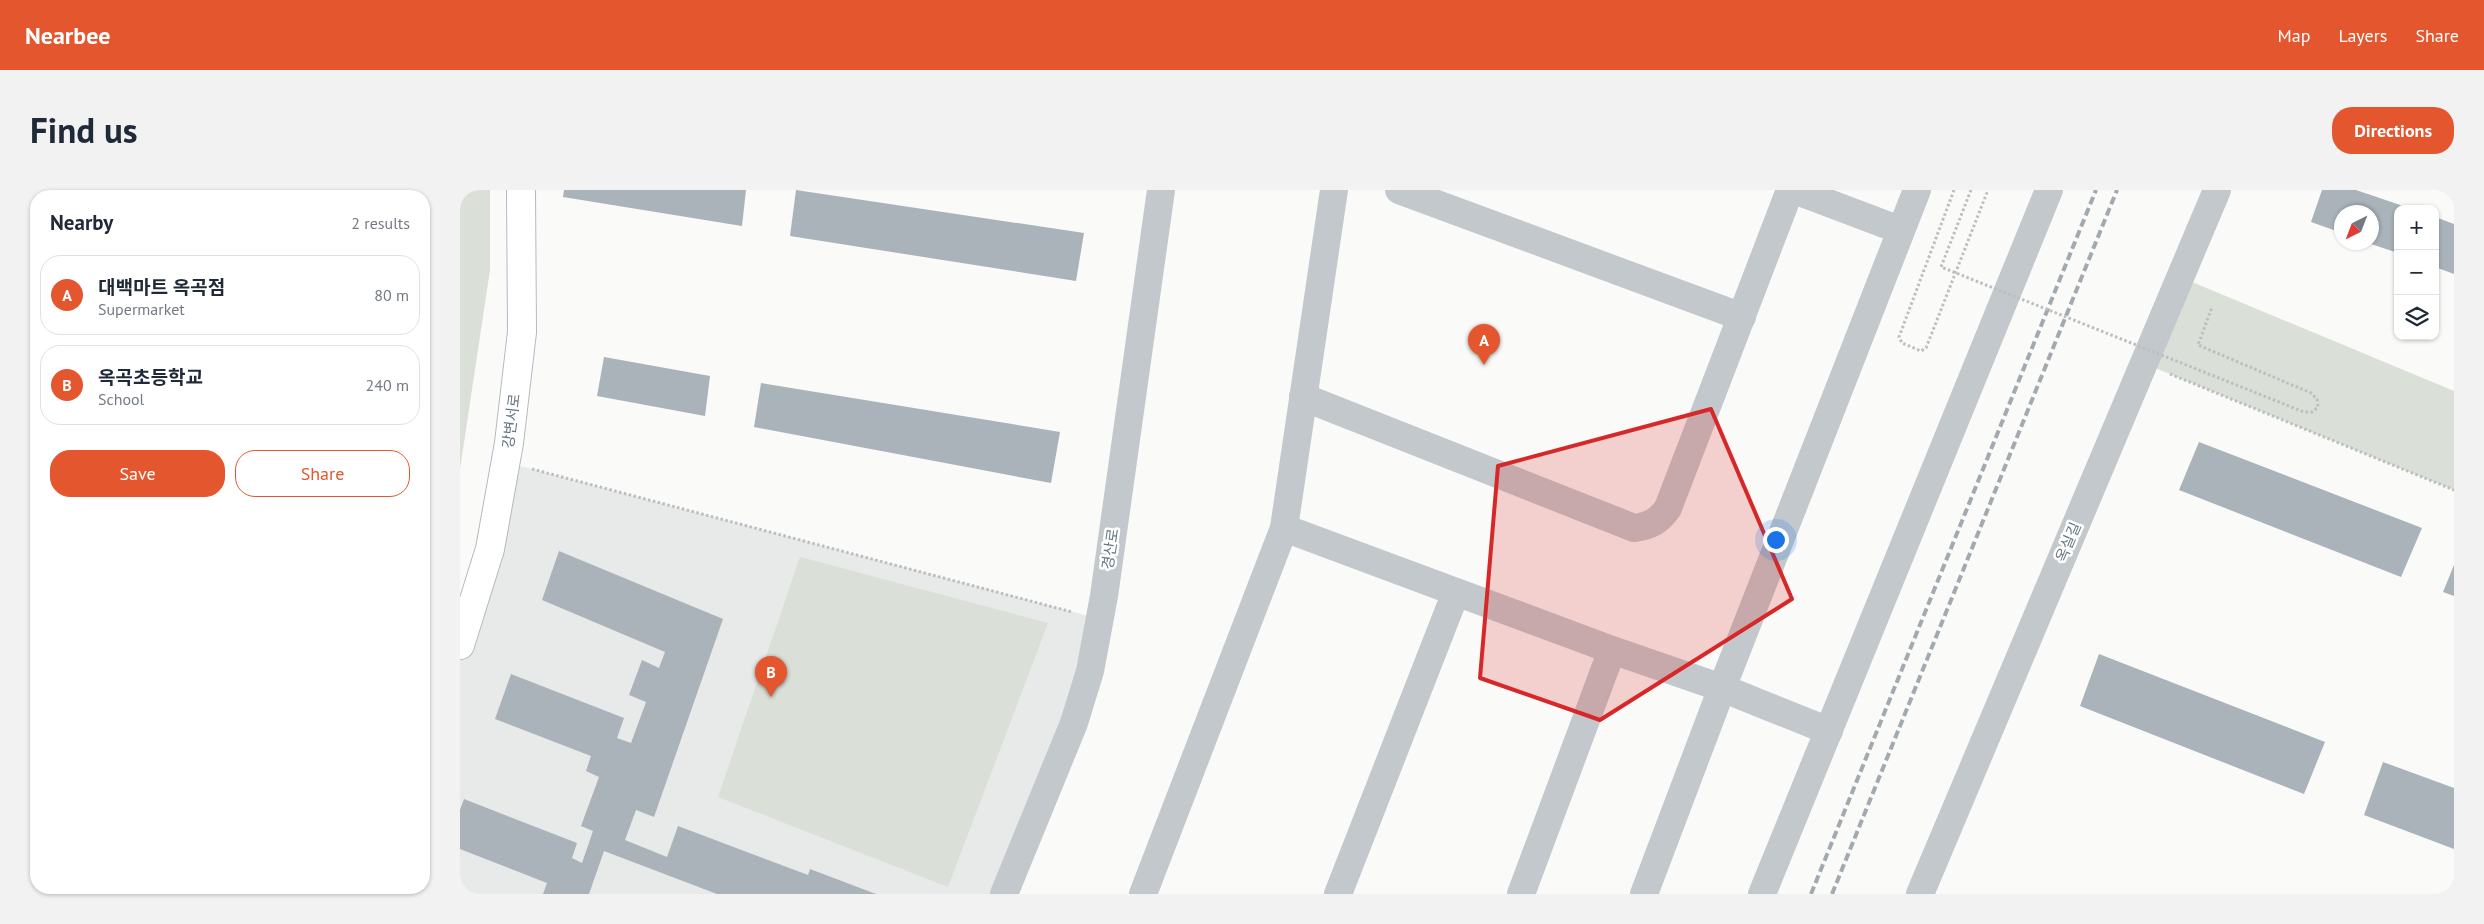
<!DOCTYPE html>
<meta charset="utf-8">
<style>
:root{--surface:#fff;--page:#f2f2f3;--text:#1f2937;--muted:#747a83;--line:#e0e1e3;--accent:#e4572e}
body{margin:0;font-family:"PT Sans","Noto Sans KR",sans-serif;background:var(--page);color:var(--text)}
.controls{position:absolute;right:15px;top:15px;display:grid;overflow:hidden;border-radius:10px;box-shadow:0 1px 4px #0004}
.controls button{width:45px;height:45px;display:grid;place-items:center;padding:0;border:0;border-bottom:1px solid var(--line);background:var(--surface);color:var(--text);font:25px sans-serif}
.compass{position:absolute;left:1874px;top:15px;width:45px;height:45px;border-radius:50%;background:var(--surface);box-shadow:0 1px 4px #0004;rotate:222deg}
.you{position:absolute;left:1315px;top:349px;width:18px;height:18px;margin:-12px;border:4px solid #fff;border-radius:50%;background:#1a73e8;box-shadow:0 0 0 8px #1a73e833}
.badge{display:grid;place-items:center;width:32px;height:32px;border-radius:50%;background:var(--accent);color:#fff;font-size:16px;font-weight:700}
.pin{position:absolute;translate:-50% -41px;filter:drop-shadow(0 1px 2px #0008)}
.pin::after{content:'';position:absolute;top:26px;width:18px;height:15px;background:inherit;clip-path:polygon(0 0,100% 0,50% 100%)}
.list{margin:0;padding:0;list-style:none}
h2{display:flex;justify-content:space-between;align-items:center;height:65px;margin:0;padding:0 20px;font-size:21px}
h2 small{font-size:16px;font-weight:400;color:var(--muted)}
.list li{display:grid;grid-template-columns:32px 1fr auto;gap:15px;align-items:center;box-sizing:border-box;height:80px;margin:0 10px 10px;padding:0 10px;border:1px solid var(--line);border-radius:20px}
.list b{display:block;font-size:19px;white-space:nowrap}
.list p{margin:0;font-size:16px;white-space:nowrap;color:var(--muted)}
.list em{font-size:16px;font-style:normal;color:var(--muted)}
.actions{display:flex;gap:10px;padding:15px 20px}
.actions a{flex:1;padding:11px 0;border:1px solid var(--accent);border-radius:20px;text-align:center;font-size:18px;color:var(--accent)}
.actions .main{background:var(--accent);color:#fff}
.icon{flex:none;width:28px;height:28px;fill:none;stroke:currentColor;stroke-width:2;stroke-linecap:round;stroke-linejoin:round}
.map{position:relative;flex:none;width:1994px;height:704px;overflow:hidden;border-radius:20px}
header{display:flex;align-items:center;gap:30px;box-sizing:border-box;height:70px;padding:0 25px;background:var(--accent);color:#fff}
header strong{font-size:24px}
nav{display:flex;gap:28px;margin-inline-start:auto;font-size:18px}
.intro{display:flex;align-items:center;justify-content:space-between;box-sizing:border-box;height:120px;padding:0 30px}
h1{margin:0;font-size:35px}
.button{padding:12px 22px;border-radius:20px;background:var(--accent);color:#fff;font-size:18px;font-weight:700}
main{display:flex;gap:30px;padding:0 30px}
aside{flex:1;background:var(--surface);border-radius:20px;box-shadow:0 1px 4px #0004}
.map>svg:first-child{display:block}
.built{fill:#e8e9e9}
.green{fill:#dadfd7}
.building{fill:#aab3b9}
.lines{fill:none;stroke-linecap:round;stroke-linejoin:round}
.secondary-casing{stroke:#b3babf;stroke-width:30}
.path{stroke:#bbbfc2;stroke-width:3;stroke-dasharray:2.5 2.5;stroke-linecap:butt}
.street{stroke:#c3c8cc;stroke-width:28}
.secondary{stroke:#fff;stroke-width:28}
.rail{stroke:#a2aab0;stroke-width:4;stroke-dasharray:8 4;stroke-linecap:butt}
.path-bridge{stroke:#bbbfc2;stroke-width:3;stroke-dasharray:2.5 2.5;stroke-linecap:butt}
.marked{fill:#d62828;fill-opacity:0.2;stroke:#d62828;stroke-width:4;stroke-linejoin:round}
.labels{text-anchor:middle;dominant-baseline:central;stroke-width:5;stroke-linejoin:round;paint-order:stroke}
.street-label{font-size:15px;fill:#657683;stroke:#fff}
</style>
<header>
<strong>Nearbee</strong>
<nav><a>Map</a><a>Layers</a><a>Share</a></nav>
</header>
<div class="intro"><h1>Find us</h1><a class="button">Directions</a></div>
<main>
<aside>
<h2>Nearby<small>2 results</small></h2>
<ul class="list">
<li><span class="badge">A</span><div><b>대백마트 옥곡점</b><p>Supermarket</p></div><em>80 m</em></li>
<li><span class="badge">B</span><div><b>옥곡초등학교</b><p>School</p></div><em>240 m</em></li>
</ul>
<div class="actions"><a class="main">Save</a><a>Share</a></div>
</aside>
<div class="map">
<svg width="1994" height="704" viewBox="0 0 1994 704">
<rect width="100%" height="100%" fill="#fafaf8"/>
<!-- built -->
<polygon class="built" points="45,272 640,429 544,704 0,704 0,455"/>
<!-- green -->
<g class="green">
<polygon points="0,0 30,0 30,80 0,279"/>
<polygon points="1720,87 1994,201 1994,300 1683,173"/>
<polygon points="340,367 588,433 488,697 258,607"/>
</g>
<!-- building -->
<g class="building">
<polygon points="104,0 286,0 282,36 103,7"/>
<polygon points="336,0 624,43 616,91 330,46"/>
<polygon points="1862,0 1896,0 1949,18 1938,19 1938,63 1908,53 1912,52 1912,22 1882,22 1882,43 1851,32"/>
<polygon points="1975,27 1994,34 1994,84 1975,77"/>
<polygon points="144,167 250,186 245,226 137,206"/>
<polygon points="301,193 600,242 591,293 294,237"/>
<polygon points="1739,252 1962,338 1941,387 1719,300"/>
<polygon points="99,361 263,429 194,627 176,620 165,650 207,667 218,636 348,685 350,679 416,704 257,704 144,661 129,704 83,704 87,693 0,659 0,620 4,609 117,653 112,668 122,673 133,641 121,636 139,587 126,581 131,566 35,529 51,484 164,528 157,548 171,553 186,512 169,505 182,470 199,478 205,462 82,410"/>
<polygon points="1994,375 1994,406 1983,402"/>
<polygon points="1639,464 1865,552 1844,604 1620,516"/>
<polygon points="1923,572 1994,598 1994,659 1904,625"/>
</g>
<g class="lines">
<defs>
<polyline id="secondary" points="0,455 30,359 49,253 62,142 61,0"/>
</defs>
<!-- secondary casing -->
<use href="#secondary" class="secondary-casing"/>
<!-- path -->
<g class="path">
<polyline points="1494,0 1439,147 1442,153 1461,161 1466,158 1528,0"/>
<polyline points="1710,184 1994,300"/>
<polyline points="72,279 612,422"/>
</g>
<!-- street -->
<g class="street">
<polyline points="939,0 1282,127"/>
<polyline points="1334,0 1440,40"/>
<path d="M 843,207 L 1174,338 C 1190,336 1199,331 1208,318 L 1330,0"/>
<polyline points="824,338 1152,460 1262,498 1369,541"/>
<polyline points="544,704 614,533 630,481 644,406 701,0"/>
<polyline points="683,704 824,338 874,0"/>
<polyline points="878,704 996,402"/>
<polyline points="1061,704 1152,460"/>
<polyline points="1184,704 1262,498 1457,0"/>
<polyline points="1302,704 1589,0"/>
<polyline points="1460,704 1757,0"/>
</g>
<!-- secondary -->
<use href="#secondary" class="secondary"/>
<!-- rail -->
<g class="rail">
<polyline points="1351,704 1636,0"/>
<polyline points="1372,704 1657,0"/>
</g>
<!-- path-bridge -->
<polyline class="path-bridge" points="1511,0 1481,77 1844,222 1852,222 1858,217 1857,209 1851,203 1738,155 1752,117"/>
</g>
<!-- marked area -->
<path class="marked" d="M 1251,219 L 1332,409 L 1140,530 L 1020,488 L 1038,276 Z"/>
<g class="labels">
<!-- street labels -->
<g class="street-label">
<text transform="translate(51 231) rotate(-83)">강변서로</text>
<text transform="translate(1608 352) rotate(-67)">옥실길</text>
<text transform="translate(650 359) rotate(-82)">경산로</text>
</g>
</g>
</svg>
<div class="controls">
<button>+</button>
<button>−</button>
<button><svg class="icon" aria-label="layers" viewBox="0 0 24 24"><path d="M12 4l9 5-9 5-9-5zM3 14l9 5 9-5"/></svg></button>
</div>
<svg class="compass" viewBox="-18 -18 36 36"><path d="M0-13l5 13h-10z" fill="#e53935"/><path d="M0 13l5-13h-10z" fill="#747a83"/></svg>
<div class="you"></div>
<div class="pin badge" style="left:1024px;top:175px">A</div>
<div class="pin badge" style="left:311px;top:507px">B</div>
</div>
</main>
